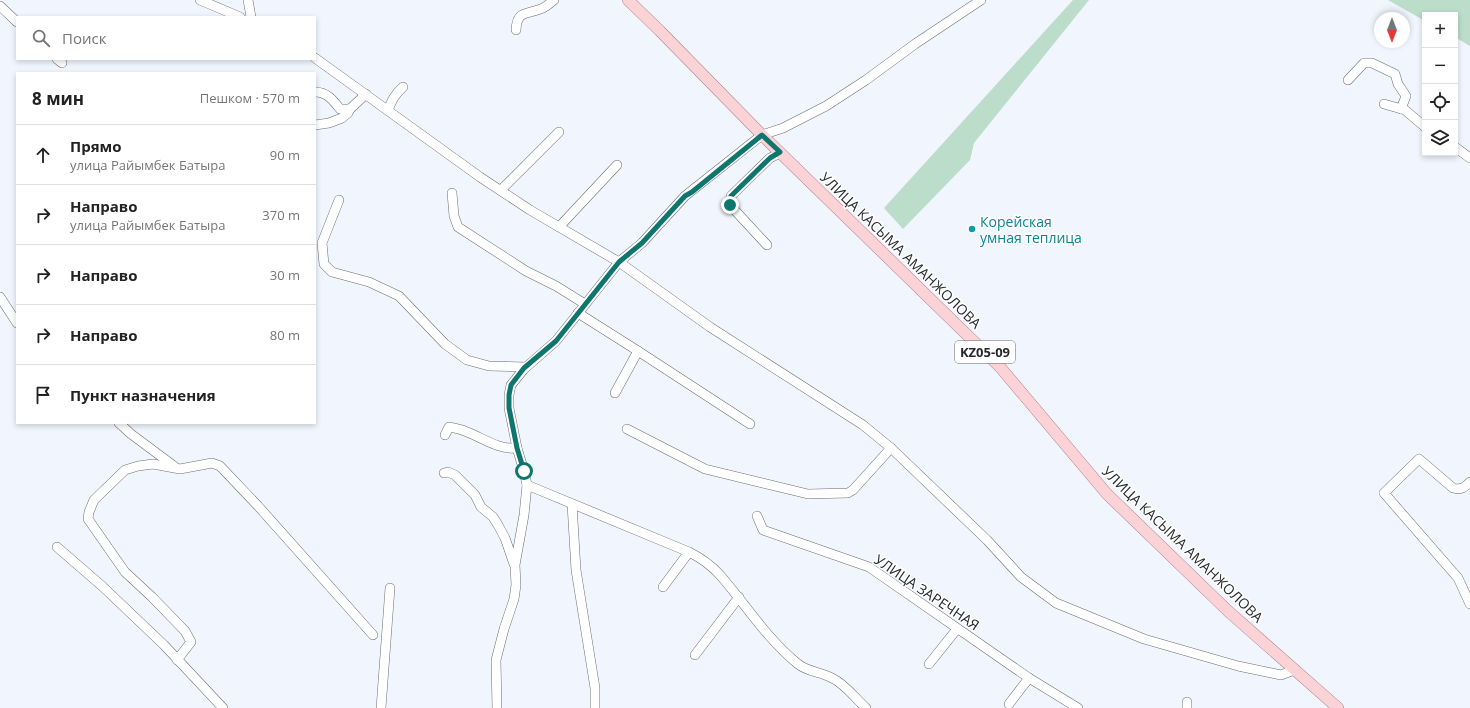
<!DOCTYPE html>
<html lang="ru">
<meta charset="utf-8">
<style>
:root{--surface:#fff;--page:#f2f2f2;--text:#222;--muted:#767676;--line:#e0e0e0}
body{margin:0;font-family:"Open Sans",sans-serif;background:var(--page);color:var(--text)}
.controls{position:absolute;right:12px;top:12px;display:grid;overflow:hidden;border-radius:0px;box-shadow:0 2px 6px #0003}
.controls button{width:36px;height:36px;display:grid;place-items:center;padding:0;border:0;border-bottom:1px solid var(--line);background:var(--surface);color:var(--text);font:20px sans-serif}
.compass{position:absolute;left:1374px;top:12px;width:36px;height:36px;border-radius:50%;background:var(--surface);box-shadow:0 2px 6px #0003;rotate:180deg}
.stop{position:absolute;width:12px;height:12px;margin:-9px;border:3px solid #0f766e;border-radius:50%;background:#fff}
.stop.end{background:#0f766e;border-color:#fff;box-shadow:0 1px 4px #0008}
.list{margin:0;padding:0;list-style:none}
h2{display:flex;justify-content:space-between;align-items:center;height:52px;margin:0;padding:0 16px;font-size:17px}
h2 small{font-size:13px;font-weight:400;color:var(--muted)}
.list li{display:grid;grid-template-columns:26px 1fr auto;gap:12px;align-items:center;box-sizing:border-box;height:60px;padding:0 16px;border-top:1px solid var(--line)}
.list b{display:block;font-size:15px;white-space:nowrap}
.list p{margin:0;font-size:13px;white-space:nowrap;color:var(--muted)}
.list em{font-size:13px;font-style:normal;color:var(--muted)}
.icon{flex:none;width:22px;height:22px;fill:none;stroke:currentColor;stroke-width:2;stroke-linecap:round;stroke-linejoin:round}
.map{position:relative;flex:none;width:1470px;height:708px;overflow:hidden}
.search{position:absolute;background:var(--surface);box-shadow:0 2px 6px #0003;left:16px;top:16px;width:300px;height:44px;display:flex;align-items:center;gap:10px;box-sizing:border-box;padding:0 14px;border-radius:0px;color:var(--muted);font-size:15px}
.panel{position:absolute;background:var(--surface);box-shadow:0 2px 6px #0003;left:16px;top:72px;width:300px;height:352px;border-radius:0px}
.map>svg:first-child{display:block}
.green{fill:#bbddca}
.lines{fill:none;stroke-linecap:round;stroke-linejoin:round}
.minor-casing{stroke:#6a6d74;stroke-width:10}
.major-casing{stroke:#af8388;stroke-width:12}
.minor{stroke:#fff;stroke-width:9}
.major{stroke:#fbd2d5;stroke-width:11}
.route{stroke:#0f766e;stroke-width:5}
.culture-dot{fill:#0f9aa8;stroke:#fff;stroke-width:1.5}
.labels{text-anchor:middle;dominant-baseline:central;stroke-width:3;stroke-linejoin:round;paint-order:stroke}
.shield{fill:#fff;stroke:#68696b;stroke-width:1}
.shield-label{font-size:13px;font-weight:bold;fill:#28292c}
.culture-label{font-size:14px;fill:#0d838f;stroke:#fff;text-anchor:start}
.street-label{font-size:14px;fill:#28292c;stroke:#fff}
</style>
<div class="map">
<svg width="1470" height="708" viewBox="0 0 1470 708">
<rect width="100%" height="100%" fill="#f1f5fd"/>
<!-- green -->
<g class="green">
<polygon points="1073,0 1089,0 974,143 970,160 903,229 884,208"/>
<polygon points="1388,0 1470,0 1470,46 1455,37 1455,15 1425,15 1425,21"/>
</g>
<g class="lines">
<defs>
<g id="minor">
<polyline points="200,0 240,17"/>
<polyline points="248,0 251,17"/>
<polyline points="0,6 17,22"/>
<path d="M 516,30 C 517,9 528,15 543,8 C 547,6 550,3 554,0"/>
<polyline points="315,58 480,177 530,210 619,262 710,327 863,425 891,448 987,540 1021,577 1056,603 1144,639 1238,666 1281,675 1294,670"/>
<polyline points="57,59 62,63"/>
<polyline points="1348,80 1364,63 1372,63 1395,74 1398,84 1406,96 1401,109"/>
<path d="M 315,92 C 327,92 333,100 340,109 L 350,109"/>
<polyline points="1384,104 1405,110 1425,127"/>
<path d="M 388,110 C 392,100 395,94 403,87"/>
<polyline points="315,125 329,123 342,118 348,113 350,109 366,94"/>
<polyline points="1455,147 1470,158"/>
<polyline points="501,190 559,132"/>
<polyline points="452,193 454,216 458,227 526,271 556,286 585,304"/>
<polyline points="339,200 322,243 324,264 332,272 369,282 399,296 445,344 467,360 489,366 526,367"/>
<polyline points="559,227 617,165"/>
<polyline points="767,245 730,205 731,196 770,158 780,153"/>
<polyline points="0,297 17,323"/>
<polyline points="578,313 638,351 750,424"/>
<polyline points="615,393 638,351"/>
<polyline points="119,423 131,434 174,466"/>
<polyline points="627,429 705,469 808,494 848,493 853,490 891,448"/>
<path d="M 445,435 L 449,427 C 455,428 461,429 467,432 C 483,438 499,450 517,448"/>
<polyline points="444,473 448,472 455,475 475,495 481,507 493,517 498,525 505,538 514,564"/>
<path d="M 1470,482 C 1464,488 1461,490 1453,488 L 1419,459 L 1384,493 L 1458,578 L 1470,604"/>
<path d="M 527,485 L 689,552 C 701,558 711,565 720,575 C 746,605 767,639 798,664 C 808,672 821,672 832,678 C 845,684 855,698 866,708"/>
<polyline points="572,504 576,570 595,688 595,708"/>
<polyline points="757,516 763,530 869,567 1029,678 1078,708"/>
<polyline points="57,547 102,586 164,645 223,708"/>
<polyline points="663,587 689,552"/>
<polyline points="695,655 739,597"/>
<polyline points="177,660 191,642 185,631 152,597 125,572 88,519 89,512 94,500 125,470 138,466 153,464 180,469 212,463 220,466 258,506 373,635"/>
<polyline points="929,664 957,629"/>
<polyline points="1009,704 1029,678"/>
<polyline points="381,708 390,588"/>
<polyline points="497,708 496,660 504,629 514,599 516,585 515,565 524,515 527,485 524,471 517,448 509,408 509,395 511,385 524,369 556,341 619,262 642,243 685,196 762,135 783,128 826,106 866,80 915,44 981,0"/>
<polyline points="1187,708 1187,702"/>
</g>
<polyline id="major" points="628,0 660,31 762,135 1000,367 1107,494 1228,611 1338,708"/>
</defs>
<!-- minor casing -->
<use href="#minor" class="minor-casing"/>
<!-- major casing -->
<use href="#major" class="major-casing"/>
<!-- minor -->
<use href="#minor" class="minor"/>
<!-- major -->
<use href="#major" class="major"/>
</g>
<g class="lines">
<!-- route -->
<polyline class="route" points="524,471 517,448 509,408 509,395 511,385 524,368 556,341 619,262 642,243 685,196 692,192 762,135 780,152 770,158 731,196 730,205"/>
</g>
<!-- markers -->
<circle class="culture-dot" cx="972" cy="229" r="4"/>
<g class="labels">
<!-- shield labels -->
<rect class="shield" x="955" y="341" width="60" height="22" rx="3"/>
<g class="shield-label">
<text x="985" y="352">KZ05-09</text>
</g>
<!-- culture labels -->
<g class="culture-label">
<text x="980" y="221">Корейская<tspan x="980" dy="16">умная теплица</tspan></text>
</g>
<!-- street labels -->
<g class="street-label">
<text transform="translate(901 250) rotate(44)">УЛИЦА КАСЫМА АМАНЖОЛОВА</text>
<text transform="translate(1183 544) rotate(44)">УЛИЦА КАСЫМА АМАНЖОЛОВА</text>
<text transform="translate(927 592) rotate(34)">УЛИЦА ЗАРЕЧНАЯ</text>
</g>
</g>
</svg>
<div class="controls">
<button>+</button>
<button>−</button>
<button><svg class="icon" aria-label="locate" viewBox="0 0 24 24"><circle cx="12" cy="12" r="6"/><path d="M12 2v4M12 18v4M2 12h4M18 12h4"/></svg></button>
<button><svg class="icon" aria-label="layers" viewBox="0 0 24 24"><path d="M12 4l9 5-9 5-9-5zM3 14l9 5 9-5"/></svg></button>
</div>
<svg class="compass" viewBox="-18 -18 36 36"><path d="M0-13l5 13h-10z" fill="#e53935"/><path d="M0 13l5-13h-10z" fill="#767676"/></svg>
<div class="stop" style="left:524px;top:471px"></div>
<div class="stop end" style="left:730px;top:205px"></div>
<div class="search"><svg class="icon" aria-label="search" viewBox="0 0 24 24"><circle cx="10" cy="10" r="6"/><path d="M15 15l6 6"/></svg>Поиск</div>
<section class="panel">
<h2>8 мин<small>Пешком · 570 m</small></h2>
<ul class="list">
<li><svg class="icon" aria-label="ahead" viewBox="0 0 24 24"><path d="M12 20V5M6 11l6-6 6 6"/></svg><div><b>Прямо</b><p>улица Райымбек Батыра</p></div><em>90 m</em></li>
<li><svg class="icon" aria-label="right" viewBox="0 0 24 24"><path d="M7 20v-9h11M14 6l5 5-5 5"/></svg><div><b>Направо</b><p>улица Райымбек Батыра</p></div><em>370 m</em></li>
<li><svg class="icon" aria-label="right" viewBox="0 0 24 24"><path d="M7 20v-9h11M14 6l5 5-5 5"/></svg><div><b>Направо</b></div><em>30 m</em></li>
<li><svg class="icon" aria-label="right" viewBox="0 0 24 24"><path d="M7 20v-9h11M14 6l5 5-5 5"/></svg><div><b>Направо</b></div><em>80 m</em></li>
<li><svg class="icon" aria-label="arrive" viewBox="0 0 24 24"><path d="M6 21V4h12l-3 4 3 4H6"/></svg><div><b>Пункт назначения</b></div></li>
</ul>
</section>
</div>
